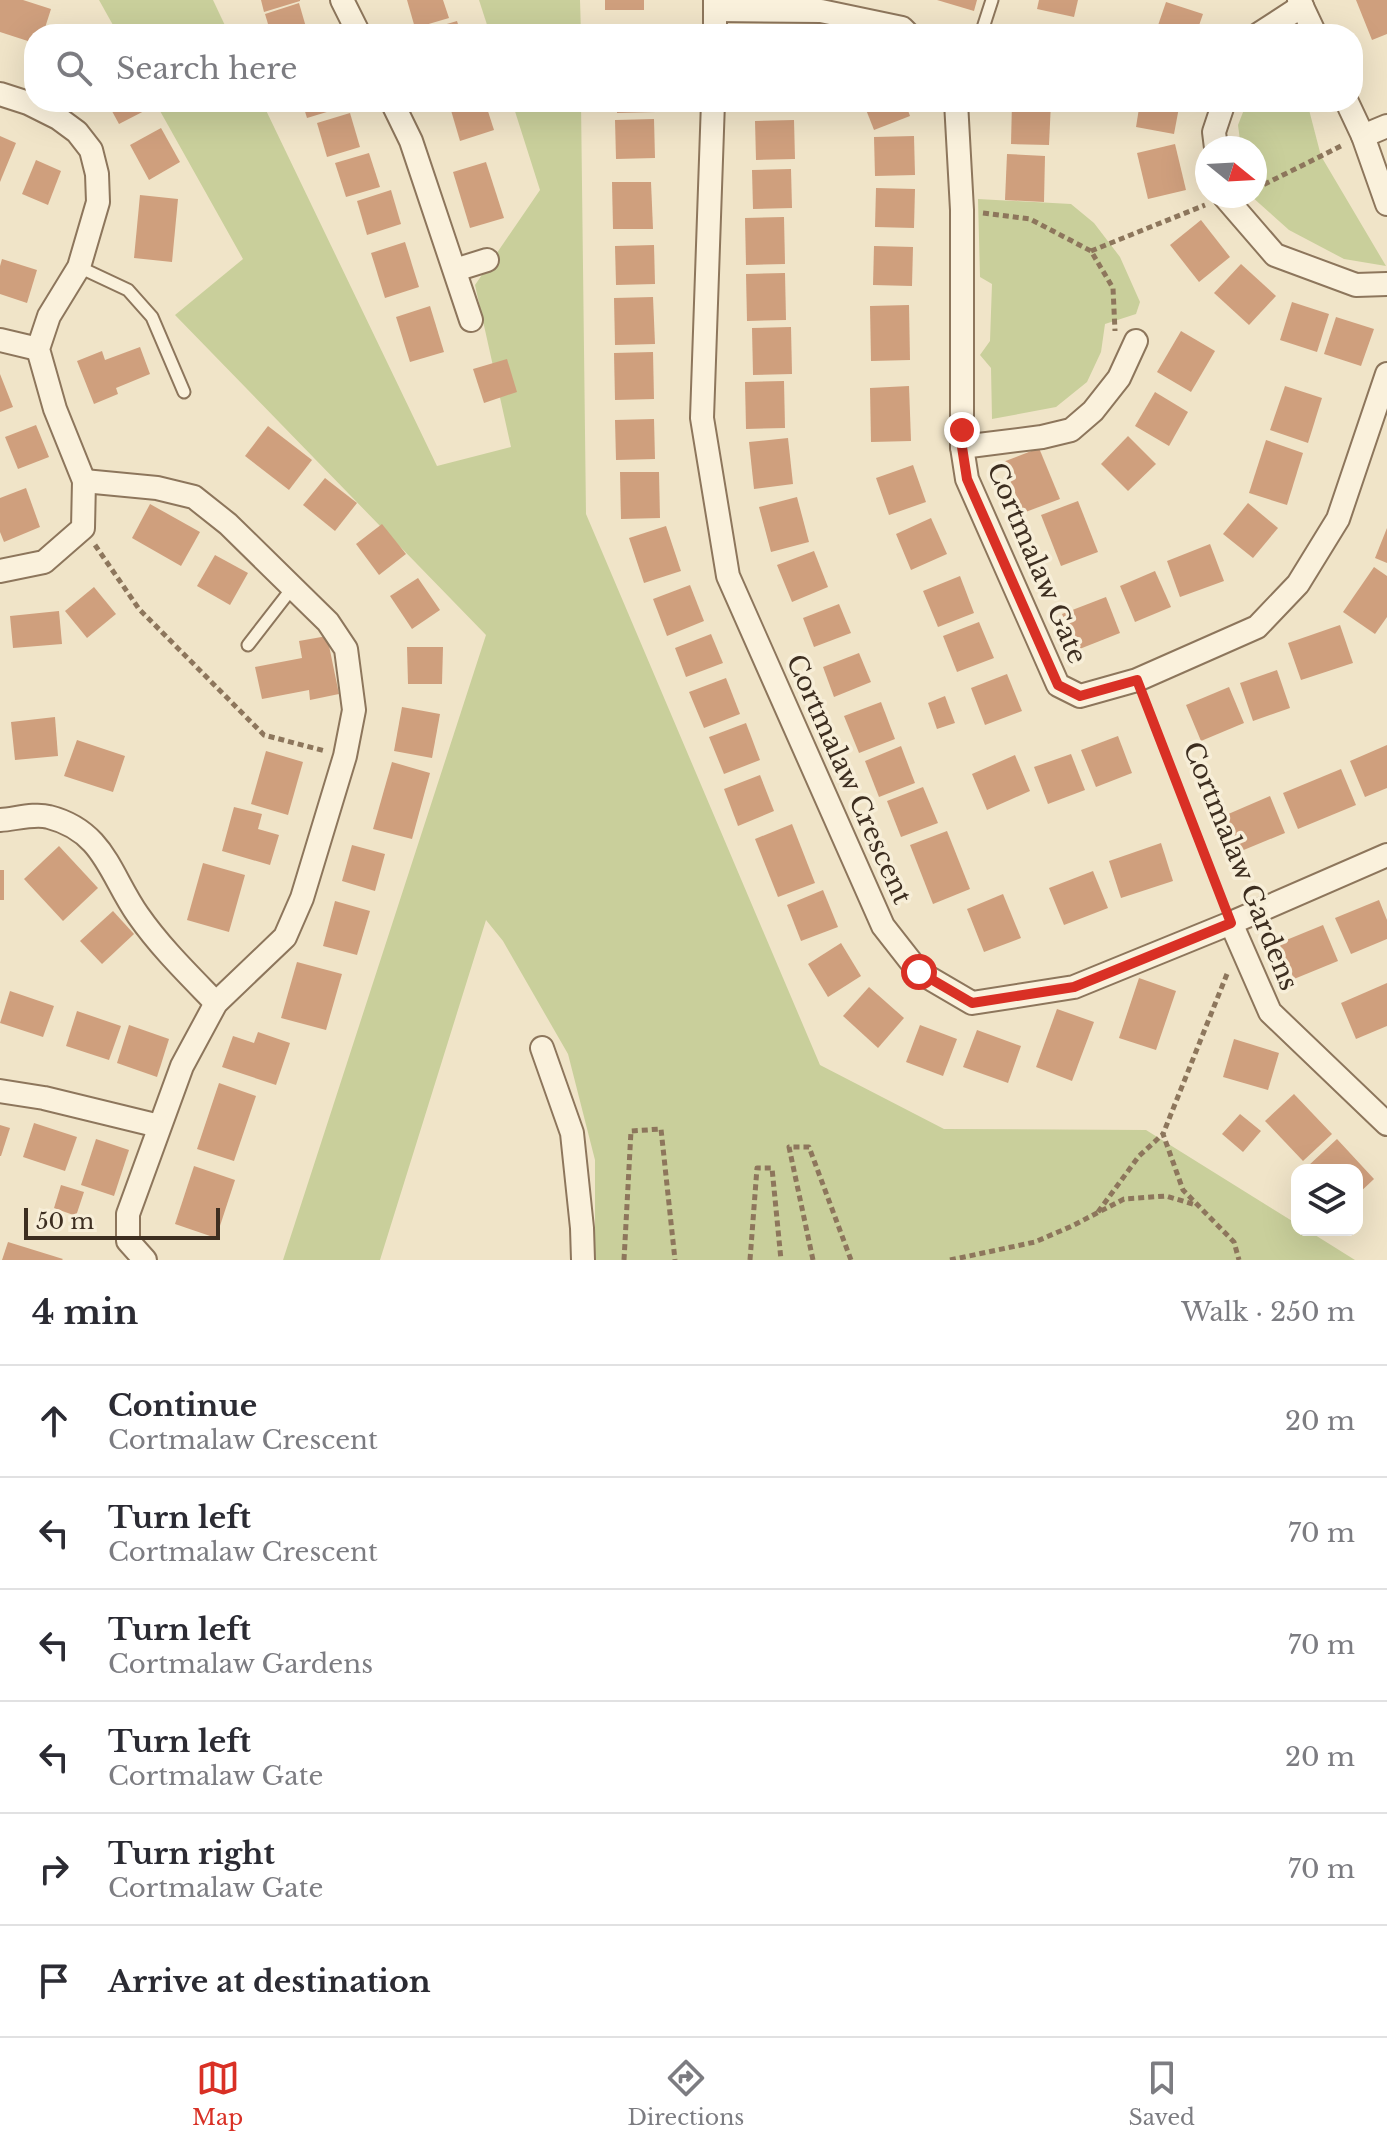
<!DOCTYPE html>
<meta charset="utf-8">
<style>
:root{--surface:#fff;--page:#f7f7f7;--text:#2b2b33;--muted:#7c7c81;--line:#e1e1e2;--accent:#d93025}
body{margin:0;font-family:"Libre Baskerville",serif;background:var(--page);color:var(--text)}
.controls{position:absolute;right:24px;bottom:24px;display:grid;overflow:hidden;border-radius:16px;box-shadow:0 8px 32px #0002}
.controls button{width:72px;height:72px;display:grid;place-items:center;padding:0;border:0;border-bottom:2px solid var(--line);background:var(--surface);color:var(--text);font:40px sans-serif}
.compass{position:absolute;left:1195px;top:136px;width:72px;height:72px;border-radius:50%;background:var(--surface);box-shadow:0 8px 32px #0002;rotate:108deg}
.scale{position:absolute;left:24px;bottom:20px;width:196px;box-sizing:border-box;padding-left:8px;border:4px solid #3d2e20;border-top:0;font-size:22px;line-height:28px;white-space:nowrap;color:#3d2e20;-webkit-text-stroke:6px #f7eed8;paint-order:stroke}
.stop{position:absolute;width:24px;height:24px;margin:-18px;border:6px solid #d93025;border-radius:50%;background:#fff}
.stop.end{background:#d93025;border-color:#fff;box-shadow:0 2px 8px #0008}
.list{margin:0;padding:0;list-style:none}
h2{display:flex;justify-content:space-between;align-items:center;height:104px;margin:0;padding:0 32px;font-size:34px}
h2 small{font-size:26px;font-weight:400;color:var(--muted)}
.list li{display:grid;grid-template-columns:52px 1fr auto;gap:24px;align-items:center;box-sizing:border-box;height:112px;padding:0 32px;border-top:2px solid var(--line)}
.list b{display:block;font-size:30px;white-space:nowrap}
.list p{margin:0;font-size:26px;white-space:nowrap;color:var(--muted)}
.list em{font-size:26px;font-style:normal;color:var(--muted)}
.icon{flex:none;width:44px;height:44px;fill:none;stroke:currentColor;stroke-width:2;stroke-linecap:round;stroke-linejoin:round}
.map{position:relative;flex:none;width:1387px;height:1260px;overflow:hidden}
.search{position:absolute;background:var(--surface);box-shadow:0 8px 32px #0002;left:24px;right:24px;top:24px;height:88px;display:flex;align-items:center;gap:20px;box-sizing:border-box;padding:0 28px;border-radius:32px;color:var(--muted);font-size:30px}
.sheet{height:776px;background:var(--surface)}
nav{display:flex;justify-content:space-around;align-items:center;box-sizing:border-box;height:112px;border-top:2px solid var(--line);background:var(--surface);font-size:22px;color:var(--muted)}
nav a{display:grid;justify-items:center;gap:4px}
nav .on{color:var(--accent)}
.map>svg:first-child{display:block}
.green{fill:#c9cf9b}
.building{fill:#cf9f7d}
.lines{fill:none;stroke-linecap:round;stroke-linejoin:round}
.lane-casing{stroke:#8d765c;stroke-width:15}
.street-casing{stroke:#8d765c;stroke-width:26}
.path{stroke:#8d765c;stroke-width:5;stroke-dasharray:6 4;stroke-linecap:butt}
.lane{stroke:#faf1dc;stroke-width:11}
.street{stroke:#faf1dc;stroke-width:22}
.route{stroke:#d93025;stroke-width:10}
.labels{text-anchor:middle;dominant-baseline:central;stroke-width:7;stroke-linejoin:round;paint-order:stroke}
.street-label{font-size:26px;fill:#3d2e20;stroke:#f7eed8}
</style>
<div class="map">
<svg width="1387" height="1260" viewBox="0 0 1387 1260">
<rect width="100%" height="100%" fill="#f0e4c8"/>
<!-- green -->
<g class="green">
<polygon points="99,0 213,0 229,34 118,34"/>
<polygon points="479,0 580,0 581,34 490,34"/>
<polygon points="155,102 262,102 437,466 511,447 475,285 540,190 512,102 581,102 586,514 820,1065 944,1129 1146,1130 1297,1224 1297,1230 1307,1230 1355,1260 595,1260 595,1160 568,1054 503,941 486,920 380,1260 283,1260 486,635 175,315 243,259"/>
<polygon points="1247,102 1307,102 1321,156 1386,266 1344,259 1289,230 1251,196 1255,196 1255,148 1241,148 1238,125"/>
<polygon points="978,199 1071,204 1094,223 1120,257 1140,302 1136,314 1105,324 1101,352 1087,382 1056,407 992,419 991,368 980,355 990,341 992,284 980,277"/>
</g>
<!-- building -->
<g class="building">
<polygon points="0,0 23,0 51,9 43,34 34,34 34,43 0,32"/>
<polygon points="261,0 300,0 300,1 264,12"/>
<polygon points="407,0 443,0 449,18 415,28"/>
<rect x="605" y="0" width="39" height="10"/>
<polygon points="937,0 977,0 974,11"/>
<polygon points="1039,0 1078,0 1074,17 1037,9"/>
<polygon points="1356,0 1387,0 1387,34 1372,40"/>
<polygon points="1166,2 1203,14 1196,34 1155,34"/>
<polygon points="299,3 308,34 271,34 265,14"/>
<polygon points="457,21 461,34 424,34 423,31"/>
<polygon points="647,25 647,34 608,34 608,26"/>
<polygon points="1034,25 1061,33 1061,34 1031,34"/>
<polygon points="107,102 147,102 150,108 119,124"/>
<polygon points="302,102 338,102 340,108 307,118"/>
<polygon points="468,102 485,102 494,130 460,141 450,107"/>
<polygon points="617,102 656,102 656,112 617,113"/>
<polygon points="759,102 799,102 799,106 759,107"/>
<polygon points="863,102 905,102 910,116 874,130"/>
<polygon points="1012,102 1051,102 1049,145 1011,144"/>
<polygon points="1140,102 1180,102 1174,134 1136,127"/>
<polygon points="350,113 360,147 327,157 317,123"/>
<polygon points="654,119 655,158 616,159 615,120"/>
<polygon points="794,120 795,159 756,160 755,121"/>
<polygon points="161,128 180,162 149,180 130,145"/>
<polygon points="0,136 16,143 0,182"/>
<polygon points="914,136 915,175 875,176 874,137"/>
<polygon points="1175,144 1186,190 1148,199 1137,153"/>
<polygon points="369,153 380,187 346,197 335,163"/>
<polygon points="1007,154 1045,156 1044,202 1005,200"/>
<polygon points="36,160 61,171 48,205 22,194"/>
<polygon points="486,162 504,218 470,228 453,172"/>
<polygon points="791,169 792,208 753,209 752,170"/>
<polygon points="612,182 651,182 653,229 613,229"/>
<polygon points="876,188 915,189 914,228 875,227"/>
<polygon points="391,190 401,224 367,235 357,201"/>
<polygon points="140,195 178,199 172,262 134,258"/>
<polygon points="784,217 785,264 746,265 745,218"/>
<polygon points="1201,220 1230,257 1199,282 1170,245"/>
<polygon points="405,242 419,287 385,298 371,253"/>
<polygon points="654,245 655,284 616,285 615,246"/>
<polygon points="874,246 913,247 912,286 873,285"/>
<polygon points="2,259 37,270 27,303 0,294 0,266"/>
<polygon points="1241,264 1276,296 1249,325 1214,293"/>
<polygon points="785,273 786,320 747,321 746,274"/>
<polygon points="653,297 655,344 615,345 614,298"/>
<polygon points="1292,302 1329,314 1317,352 1280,340"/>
<polygon points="909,305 910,360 871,361 870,306"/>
<polygon points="430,306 444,352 410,362 396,317"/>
<polygon points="1336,317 1374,329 1361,366 1324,354"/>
<polygon points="791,327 792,374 753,375 752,328"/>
<polygon points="1181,331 1215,351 1191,392 1157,372"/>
<polygon points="140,347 150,374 116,388 118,394 94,404 77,361 102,351 105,360"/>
<polygon points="653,352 654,399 615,400 614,353"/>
<polygon points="507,359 517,392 484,403 473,369"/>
<polygon points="0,374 13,407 0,412"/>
<polygon points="784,381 785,428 746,429 745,382"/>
<polygon points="909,386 911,441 871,442 870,388"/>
<polygon points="1285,386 1322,398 1308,443 1270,430"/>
<polygon points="1155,392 1188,412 1169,446 1135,426"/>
<polygon points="654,419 655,459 616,460 615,420"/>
<polygon points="36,425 49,457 18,469 5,437"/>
<polygon points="268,426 312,460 289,490 245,456"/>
<polygon points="1128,436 1156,464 1128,491 1101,464"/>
<polygon points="788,438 793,484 754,489 749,442"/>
<polygon points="1266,440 1303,453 1287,505 1249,493"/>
<polygon points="1039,448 1060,499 1023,513 1003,462"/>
<polygon points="913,465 926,502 889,515 876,478"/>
<polygon points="620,472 659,472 660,518 621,519"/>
<polygon points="325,478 357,503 335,531 303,505"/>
<polygon points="26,488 40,527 4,542 0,532 0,498"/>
<polygon points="797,497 809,542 771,552 759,507"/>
<polygon points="1078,501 1098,552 1061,566 1041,515"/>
<polygon points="1248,503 1278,528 1253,558 1223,534"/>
<polygon points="150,504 200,532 181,566 132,538"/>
<polygon points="931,518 947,554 911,570 896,534"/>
<polygon points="382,524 406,554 379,575 356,544"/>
<polygon points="666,526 681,571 644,583 629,538"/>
<polygon points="1387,528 1387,563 1375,558"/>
<polygon points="1210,544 1224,581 1180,597 1167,561"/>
<polygon points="814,551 828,587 792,602 777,565"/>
<polygon points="215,555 248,573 230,605 197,586"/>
<polygon points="1374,567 1387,576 1387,617 1375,634 1343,612"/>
<polygon points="1155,571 1171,607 1135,622 1120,586"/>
<polygon points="960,576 974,613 938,627 923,591"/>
<polygon points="418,578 440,610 412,629 390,596"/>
<polygon points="690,585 704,621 667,636 653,599"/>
<polygon points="94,587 116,614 87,638 65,611"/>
<polygon points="1106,597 1120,633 1077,650 1062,614"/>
<polygon points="839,604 851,633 814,647 803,618"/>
<polygon points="59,611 62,644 13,648 10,616"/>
<polygon points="979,622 994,658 957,672 943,636"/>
<polygon points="1340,625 1353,663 1301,680 1288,643"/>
<polygon points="711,634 723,663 686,677 675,648"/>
<polygon points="327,636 339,694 310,700 309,690 262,699 255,667 302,658 299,641"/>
<polygon points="407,647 443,647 442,684 408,684"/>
<polygon points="859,653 871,682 834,697 823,667"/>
<polygon points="1277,670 1290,708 1253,721 1240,683"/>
<polygon points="1007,674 1022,711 985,725 971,688"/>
<polygon points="726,678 740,714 704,728 689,692"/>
<polygon points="1229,687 1244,723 1201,741 1186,705"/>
<polygon points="945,696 955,723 937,729 928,703"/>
<polygon points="881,702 895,739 859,753 844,716"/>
<polygon points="402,707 440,714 432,758 394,751"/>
<polygon points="55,717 58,756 15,760 11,722"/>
<polygon points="746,723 760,760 724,774 709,737"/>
<polygon points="1118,736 1132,773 1096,787 1081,750"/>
<polygon points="77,740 125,756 113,792 64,776"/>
<polygon points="1387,745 1387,788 1365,797 1350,761"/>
<polygon points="901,746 915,783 879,797 865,761"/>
<polygon points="266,751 303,762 288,815 251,804"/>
<polygon points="1071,754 1085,790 1048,804 1034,767"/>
<polygon points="1015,755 1030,791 987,810 972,774"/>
<polygon points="392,762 430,773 412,839 373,829"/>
<polygon points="1341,769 1356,805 1298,829 1283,793"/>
<polygon points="760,775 774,811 738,826 724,789"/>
<polygon points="923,787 938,823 901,837 887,801"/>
<polygon points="1270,796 1285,833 1234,854 1219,818"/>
<polygon points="234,807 262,814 258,829 279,835 270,865 222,851"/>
<polygon points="792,824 815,883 778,897 755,839"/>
<polygon points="947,831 970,889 933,904 910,845"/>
<polygon points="1161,843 1173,881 1121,898 1109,861"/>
<polygon points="352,845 385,854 375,891 342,881"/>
<polygon points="59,846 98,888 63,921 24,879"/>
<polygon points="203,863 245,875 229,932 187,920"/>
<rect x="0" y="870" width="4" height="30"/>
<polygon points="1093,871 1108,908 1064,925 1049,888"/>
<polygon points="823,890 838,927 801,941 787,905"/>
<polygon points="1003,894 1021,938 984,952 967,909"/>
<polygon points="1379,900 1387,920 1387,939 1351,954 1335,918"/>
<polygon points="335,901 370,911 357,955 323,946"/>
<polygon points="113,911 134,934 102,964 80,941"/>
<polygon points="1323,925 1338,961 1294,979 1279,943"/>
<polygon points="841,943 861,976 828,997 808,964"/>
<polygon points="297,962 342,974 326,1030 281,1018"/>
<polygon points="1139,978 1176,991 1156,1050 1119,1038"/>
<polygon points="1387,983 1387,1026 1356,1039 1341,1003"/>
<polygon points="869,987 904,1018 878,1048 843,1016"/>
<polygon points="10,991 54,1006 43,1037 0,1023"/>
<polygon points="1057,1009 1094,1022 1072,1081 1036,1067"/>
<polygon points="77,1011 121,1026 109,1060 66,1046"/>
<polygon points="129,1025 169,1039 157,1077 117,1063"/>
<polygon points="920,1025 957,1039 943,1076 906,1062"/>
<polygon points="977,1030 1021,1046 1008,1083 963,1067"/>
<polygon points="258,1032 290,1043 276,1085 222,1067 233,1036 254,1043"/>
<polygon points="1234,1039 1279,1053 1268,1090 1223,1077"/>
<polygon points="219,1083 256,1096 234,1161 197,1149"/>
<polygon points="1294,1094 1332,1134 1303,1161 1265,1121"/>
<polygon points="1240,1114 1261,1131 1243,1152 1222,1134"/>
<polygon points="34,1123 77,1137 65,1171 23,1157"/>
<polygon points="0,1125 10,1128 1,1156 0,1156"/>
<polygon points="96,1139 129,1150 114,1196 81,1185"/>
<polygon points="1337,1139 1374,1179 1357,1195 1357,1170 1312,1170 1308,1166"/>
<polygon points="194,1166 235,1180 216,1238 175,1224"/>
<polygon points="61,1185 84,1192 76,1216 54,1208"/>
<polygon points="8,1242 63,1259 62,1260 2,1260"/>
</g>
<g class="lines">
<defs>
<g id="lane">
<polyline points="981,34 992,0"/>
<polyline points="79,267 128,290 152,317 184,392"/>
<polyline points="248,645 293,587"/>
</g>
<g id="street">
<polyline points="342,0 359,34"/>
<polyline points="715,0 715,34"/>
<polyline points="1299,0 1315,34"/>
<polyline points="716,10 821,11 902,28 908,34"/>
<polyline points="1259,34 1302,6"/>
<polyline points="0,94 28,103 58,118 77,132 91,150 97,174 98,202 79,267 49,316 38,349 55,409 84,481 83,528 44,562 0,571"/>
<polyline points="392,102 411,141 471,320"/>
<polyline points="713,102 702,418 728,576 883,926 919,972 972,1003 1074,987 1231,923 1387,855"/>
<polyline points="956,102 962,210 962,447 967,479 1058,685 1080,696 1137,680 1257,627 1298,584 1338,519 1387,374"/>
<polyline points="1347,102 1363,136 1387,204"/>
<polyline points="1363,136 1387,126"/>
<polyline points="1216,148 1214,132 1224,102"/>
<polyline points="1224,196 1275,255 1356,285 1387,284"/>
<polyline points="455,270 487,260"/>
<polyline points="0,340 38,349"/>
<polyline points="962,447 1042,437 1071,430 1093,411 1119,378 1136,341"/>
<polyline points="84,481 157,488 194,497 228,524 328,622 346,649 354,710 345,756 302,898 285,937 216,1003 182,1066 128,1214 128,1241 145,1260"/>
<path d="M 0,820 C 15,819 35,813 49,817 C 104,831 110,875 138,915 C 161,948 189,975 216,1003"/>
<polyline points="1231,923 1270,1012 1387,1124"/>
<polyline points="542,1048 572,1133 582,1228 583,1260"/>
<polyline points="0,1091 44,1098 159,1126"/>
</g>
</defs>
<!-- lane casing -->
<use href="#lane" class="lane-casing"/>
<!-- street casing -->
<use href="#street" class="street-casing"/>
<!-- path -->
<g class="path">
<polyline points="1255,189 1343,145"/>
<polyline points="983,213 1030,219 1091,251 1113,288 1115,331"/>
<polyline points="1091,251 1205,205"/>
<polyline points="95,545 139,609 264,735 325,751"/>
<polyline points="1144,700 1224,904"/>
<polyline points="1227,974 1163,1134 1183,1190 1234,1242 1239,1260"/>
<polyline points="1098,1212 1139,1156 1163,1134"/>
<polyline points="624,1260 631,1131 661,1129 675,1260"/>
<polyline points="750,1260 757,1168 772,1168 781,1260"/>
<polyline points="813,1260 789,1147 809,1147 851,1260"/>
<polyline points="950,1260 1035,1242 1072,1226 1124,1199 1166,1196 1196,1205"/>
</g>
<!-- lane -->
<use href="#lane" class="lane"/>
<!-- street -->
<use href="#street" class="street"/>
</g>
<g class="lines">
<!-- route -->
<polyline class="route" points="919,972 972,1003 1074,987 1231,923 1137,680 1080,696 1058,685 967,479 962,447 962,430"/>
</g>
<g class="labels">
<!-- street labels -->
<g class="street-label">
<text transform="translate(1037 563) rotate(67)">Cortmalaw Gate</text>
<text transform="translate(849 779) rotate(66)">Cortmalaw Crescent</text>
<text transform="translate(1241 866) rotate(68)">Cortmalaw Gardens</text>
</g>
</g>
</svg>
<div class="controls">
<button><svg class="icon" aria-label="layers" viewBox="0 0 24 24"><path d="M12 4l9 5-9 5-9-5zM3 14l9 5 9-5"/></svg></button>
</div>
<svg class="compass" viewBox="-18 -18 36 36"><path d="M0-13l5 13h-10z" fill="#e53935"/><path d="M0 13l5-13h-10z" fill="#7c7c81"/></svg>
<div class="scale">50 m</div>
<div class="stop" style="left:919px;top:972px"></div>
<div class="stop end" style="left:962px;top:430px"></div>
<div class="search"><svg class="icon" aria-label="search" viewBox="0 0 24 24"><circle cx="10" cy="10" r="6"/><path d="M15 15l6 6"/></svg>Search here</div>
</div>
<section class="sheet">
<h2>4 min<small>Walk · 250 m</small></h2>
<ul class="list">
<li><svg class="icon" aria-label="ahead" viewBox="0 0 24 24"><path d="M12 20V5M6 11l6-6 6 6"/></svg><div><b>Continue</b><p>Cortmalaw Crescent</p></div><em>20 m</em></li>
<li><svg class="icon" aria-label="left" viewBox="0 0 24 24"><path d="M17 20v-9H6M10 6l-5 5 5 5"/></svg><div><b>Turn left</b><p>Cortmalaw Crescent</p></div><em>70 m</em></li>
<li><svg class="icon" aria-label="left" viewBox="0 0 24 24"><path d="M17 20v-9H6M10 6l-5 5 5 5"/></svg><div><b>Turn left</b><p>Cortmalaw Gardens</p></div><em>70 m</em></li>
<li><svg class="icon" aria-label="left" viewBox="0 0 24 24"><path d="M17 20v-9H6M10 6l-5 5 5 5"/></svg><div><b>Turn left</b><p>Cortmalaw Gate</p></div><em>20 m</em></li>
<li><svg class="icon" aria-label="right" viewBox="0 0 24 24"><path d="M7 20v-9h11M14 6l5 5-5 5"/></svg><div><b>Turn right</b><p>Cortmalaw Gate</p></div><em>70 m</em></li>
<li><svg class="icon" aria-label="arrive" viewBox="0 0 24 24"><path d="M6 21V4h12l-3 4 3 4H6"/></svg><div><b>Arrive at destination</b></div></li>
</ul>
</section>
<nav>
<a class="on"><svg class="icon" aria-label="map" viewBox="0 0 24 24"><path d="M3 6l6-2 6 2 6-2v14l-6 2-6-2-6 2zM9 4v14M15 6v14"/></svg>Map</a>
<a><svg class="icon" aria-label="directions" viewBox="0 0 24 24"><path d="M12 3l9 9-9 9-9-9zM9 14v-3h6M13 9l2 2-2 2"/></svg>Directions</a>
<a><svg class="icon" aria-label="saved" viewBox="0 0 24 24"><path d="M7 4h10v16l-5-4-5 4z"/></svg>Saved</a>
</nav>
